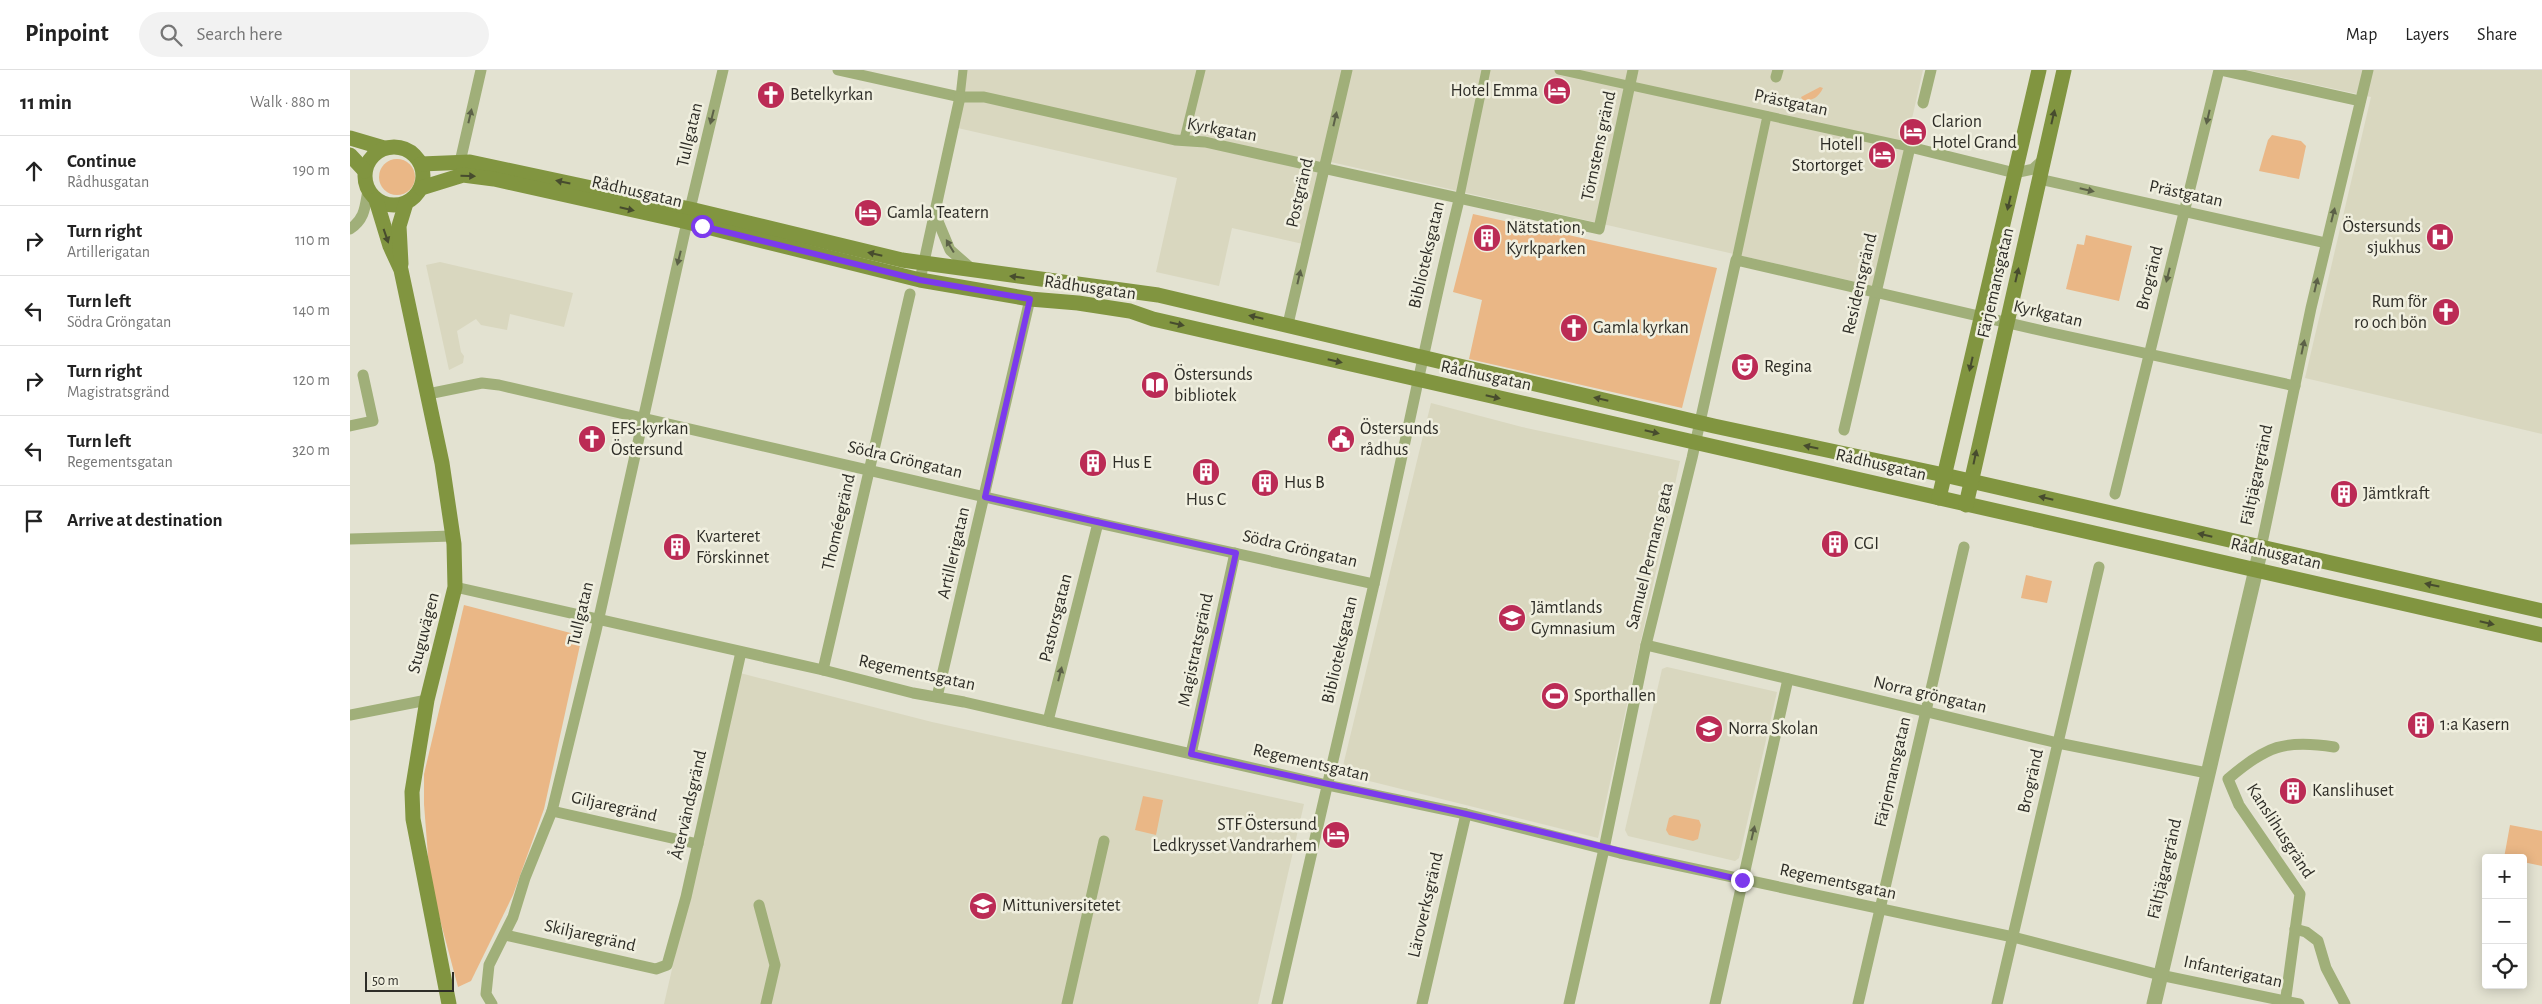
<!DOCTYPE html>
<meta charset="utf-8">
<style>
:root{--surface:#fff;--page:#f2f2f2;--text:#222;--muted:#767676;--line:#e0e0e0}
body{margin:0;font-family:"Alegreya Sans",sans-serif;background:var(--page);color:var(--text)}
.controls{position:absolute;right:15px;bottom:15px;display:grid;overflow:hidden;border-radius:5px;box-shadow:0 2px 12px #0003}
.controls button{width:45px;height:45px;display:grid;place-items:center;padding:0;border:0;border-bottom:1px solid var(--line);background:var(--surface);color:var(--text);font:25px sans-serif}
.scale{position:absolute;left:15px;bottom:12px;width:89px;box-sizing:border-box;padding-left:5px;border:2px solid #2e2d27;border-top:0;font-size:14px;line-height:18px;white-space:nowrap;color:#2e2d27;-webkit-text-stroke:4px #f0efdf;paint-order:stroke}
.stop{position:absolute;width:15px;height:15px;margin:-11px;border:4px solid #7c3aed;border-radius:50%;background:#fff}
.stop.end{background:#7c3aed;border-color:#fff;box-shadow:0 1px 5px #0008}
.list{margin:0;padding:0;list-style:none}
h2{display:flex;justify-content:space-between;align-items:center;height:65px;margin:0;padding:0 20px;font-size:21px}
h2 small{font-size:16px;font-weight:400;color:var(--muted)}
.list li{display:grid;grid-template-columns:32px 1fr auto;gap:15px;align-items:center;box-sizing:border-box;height:70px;padding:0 20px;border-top:1px solid var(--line)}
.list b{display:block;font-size:19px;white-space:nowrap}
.list p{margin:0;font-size:16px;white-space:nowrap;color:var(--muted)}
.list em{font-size:16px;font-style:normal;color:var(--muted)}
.icon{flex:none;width:28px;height:28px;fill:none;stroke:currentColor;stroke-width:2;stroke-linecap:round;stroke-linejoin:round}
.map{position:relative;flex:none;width:2192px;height:934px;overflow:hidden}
header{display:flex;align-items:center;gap:30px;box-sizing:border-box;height:70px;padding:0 25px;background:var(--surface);border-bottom:1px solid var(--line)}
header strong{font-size:24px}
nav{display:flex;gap:28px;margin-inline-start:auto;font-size:18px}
.search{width:350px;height:45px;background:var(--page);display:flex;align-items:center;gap:12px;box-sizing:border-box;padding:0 18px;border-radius:28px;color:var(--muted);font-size:19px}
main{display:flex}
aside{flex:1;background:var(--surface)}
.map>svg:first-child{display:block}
.built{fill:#d9d7bf}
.green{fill:#eab786}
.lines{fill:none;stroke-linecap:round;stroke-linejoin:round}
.pedestrian{stroke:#a0af79;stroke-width:9}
.minor{stroke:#a0af79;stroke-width:11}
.tertiary{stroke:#a0af79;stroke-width:15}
.secondary{stroke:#819540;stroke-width:15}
.oneway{fill:#5c6148}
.oneway2{fill:#474c2e}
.route{stroke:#7c3aed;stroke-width:6}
.labels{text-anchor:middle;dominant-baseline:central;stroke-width:5;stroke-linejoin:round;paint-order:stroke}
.poi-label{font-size:18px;fill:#2e2d27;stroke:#f0efdf;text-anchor:start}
.street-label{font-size:18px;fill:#2e2d27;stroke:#f0efdf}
</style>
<header>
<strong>Pinpoint</strong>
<div class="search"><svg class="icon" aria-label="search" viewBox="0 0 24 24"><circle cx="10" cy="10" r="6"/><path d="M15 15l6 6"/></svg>Search here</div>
<nav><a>Map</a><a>Layers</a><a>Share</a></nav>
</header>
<main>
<aside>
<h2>11 min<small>Walk · 880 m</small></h2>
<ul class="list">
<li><svg class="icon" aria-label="ahead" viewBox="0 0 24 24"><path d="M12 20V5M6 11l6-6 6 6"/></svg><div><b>Continue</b><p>Rådhusgatan</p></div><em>190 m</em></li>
<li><svg class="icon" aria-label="right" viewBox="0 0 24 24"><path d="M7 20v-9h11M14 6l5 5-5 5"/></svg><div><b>Turn right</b><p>Artillerigatan</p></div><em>110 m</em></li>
<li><svg class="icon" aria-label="left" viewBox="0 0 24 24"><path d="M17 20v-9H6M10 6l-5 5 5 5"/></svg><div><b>Turn left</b><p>Södra Gröngatan</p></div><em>140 m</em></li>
<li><svg class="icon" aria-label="right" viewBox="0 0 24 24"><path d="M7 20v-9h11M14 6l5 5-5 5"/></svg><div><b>Turn right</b><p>Magistratsgränd</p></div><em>120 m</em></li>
<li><svg class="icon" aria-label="left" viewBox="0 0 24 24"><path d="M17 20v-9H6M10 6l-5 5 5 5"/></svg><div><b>Turn left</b><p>Regementsgatan</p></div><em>320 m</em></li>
<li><svg class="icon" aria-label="arrive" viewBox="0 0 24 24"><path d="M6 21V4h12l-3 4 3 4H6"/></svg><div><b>Arrive at destination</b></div></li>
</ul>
</aside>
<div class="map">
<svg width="2192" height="934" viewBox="0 0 2192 934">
<rect width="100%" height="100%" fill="#e3e2d1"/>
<!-- built -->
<g class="built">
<polygon points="612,0 1573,0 1524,216 972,90 953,174 882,158 869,216 806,202 827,108 599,56"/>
<polygon points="1898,0 2192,0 2192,364 1955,308 2021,27"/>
<polygon points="90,192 223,223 214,257 160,244 157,260 131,255 126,249 107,261 111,282 114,286 113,293 99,300 76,195"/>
<polygon points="1081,333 1172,357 1330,391 1248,768 991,704"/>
<polygon points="1317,597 1427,622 1389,788 1385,791 1278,766 1275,760 1312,599"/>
<polygon points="390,603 582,652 954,734 908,934 314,934"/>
</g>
<!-- green -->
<g class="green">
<path d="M 1470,17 L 1473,18 C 1468,28 1463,30 1453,31 L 1451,27 Z"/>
<polygon points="1922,65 1951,71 1956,76 1949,109 1909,101 1918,70"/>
<circle cx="47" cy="107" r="18"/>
<polygon points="1123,144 1367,198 1332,338 1119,289 1132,230 1103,222"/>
<polygon points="1736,165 1782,176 1769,231 1716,219 1727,174 1734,175"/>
<polygon points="1676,505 1702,511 1697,533 1671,528"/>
<polygon points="114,535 232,566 194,739 163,825 121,911 108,917 80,812 74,734 74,704"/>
<polygon points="793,726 813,730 806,765 785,760"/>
<polygon points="1324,745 1349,750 1351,755 1348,769 1343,771 1319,765 1316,760 1319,748"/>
<polygon points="2160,755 2192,761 2192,796 2173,792 2173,788 2154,788"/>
</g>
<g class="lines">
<!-- pedestrian -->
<g class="pedestrian">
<polyline points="1209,0 1560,77"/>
<polyline points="610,27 613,0"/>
<polyline points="834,69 851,0"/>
<polyline points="1109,130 1136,0"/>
<polyline points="1386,190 1417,46"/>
</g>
<!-- minor -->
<g class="minor">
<polyline points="488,0 610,27 634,27 825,70 855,72 1249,159 1283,0"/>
<polyline points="1870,0 2010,31"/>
<polyline points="1426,7 1428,0"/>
<polyline points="1573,33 1581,0"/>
<polyline points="110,92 131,0"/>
<polyline points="1689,109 1976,173"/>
<polyline points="340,139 373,0"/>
<polyline points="585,144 600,180 624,201"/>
<path d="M 0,159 C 15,149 15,137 18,120"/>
<polyline points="570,210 610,27"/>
<polyline points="938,254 997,0"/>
<polyline points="78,324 132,313 149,315 748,453 1024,514"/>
<polyline points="0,356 23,351 13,305"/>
<polyline points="1494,360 1560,77 1665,103 1683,99 1693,90"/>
<polyline points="1765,424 1869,0"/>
<polyline points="0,469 103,466"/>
<polyline points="1911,478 1961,238 2018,0"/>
<polyline points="105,517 473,600 563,623 614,632 977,715 1116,744 1270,783 1663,867 1810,905 1949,934"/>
<polyline points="1296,575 1708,673 1857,703"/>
<polyline points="473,600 560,224"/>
<polyline points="587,627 680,229"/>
<polyline points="0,645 77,630"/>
<polyline points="698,651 748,453"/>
<polyline points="841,684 885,483"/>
<polyline points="202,741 348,774"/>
<polyline points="409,835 425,895 416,934"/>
<polyline points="1945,859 1956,862 1968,871 1976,898 1995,934"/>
<polyline points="155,865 306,899 317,895 336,827 391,582"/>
<polyline points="142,934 136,924 139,895 163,847 175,808 202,741 246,561 337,152"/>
<polyline points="717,934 754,771"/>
<path d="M 927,934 C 958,794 992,654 1024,514 C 1053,386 1078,257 1109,130"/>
<polyline points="1072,934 1116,744"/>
<polyline points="1219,934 1254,779 1296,575 1342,388 1386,190 1702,263 1945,316"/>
<polyline points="1365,934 1438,609"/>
<polyline points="1508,934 1614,477"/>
<polyline points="1647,934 1749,497"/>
<path d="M 1935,934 L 1950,824 L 1889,735 L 1878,709 C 1916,676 1935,669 1984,677"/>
</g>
<!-- tertiary -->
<polyline class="tertiary" points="1804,934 1911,478"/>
<!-- secondary -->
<g class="secondary">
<polyline points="0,68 34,78"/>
<circle cx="44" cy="106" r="29"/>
<polyline points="0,85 15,101"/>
<polyline points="71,94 120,92 340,139 552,190 808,225 1364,356 1594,405 2192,541"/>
<path d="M 71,118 L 113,105 L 144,109 L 337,152 L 570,210 L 680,229 L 728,233 L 780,241 L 803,249 C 1265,357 1729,457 2192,565"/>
<polyline points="26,130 40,176 51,200 92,393 104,474 105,517 77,630 62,722 63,749 99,934"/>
<polyline points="51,194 49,156 56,133"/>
<polyline points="1589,428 1689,0"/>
<polyline points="1616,435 1714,0"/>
</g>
</g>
<!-- one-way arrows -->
<defs><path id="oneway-solid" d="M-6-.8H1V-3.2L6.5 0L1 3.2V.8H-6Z" transform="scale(1.25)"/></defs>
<g class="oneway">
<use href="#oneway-solid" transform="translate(120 46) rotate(-77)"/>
<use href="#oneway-solid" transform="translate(362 47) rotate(104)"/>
<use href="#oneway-solid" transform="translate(1858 47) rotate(103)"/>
<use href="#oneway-solid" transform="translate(985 49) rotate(-77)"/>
<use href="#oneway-solid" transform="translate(1737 120) rotate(13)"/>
<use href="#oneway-solid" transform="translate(1983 145) rotate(-76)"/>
<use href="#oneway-solid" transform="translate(600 176) rotate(-121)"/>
<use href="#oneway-solid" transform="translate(329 188) rotate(104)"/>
<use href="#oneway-solid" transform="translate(1818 205) rotate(104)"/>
<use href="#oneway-solid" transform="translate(949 207) rotate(-77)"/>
<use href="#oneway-solid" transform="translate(1966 215) rotate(-77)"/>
<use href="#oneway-solid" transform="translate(1953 277) rotate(-78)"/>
<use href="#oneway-solid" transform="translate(710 604) rotate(-76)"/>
<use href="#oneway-solid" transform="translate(1403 763) rotate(-77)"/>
</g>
<g class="oneway2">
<use href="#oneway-solid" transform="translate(1703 47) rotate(-77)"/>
<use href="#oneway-solid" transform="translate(118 106) rotate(1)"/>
<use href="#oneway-solid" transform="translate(213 112) rotate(-168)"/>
<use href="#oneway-solid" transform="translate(1659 133) rotate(103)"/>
<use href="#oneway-solid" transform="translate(277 139) rotate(13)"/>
<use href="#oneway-solid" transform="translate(36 166) rotate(71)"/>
<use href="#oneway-solid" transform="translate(525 184) rotate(-167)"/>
<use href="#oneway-solid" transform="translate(1667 205) rotate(-77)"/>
<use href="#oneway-solid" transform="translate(667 207) rotate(-173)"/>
<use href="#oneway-solid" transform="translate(906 247) rotate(-167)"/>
<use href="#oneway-solid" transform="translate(827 254) rotate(13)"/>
<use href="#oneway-solid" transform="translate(985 291) rotate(13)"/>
<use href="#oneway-solid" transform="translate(1621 294) rotate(103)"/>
<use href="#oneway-solid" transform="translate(1143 327) rotate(13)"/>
<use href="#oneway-solid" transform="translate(1251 329) rotate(-167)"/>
<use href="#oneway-solid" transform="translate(1302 362) rotate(13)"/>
<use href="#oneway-solid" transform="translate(1461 377) rotate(-168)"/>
<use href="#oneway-solid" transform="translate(1625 387) rotate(-78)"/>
<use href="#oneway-solid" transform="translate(1696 428) rotate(-167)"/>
<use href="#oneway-solid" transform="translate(1855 465) rotate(-167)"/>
<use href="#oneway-solid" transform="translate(2082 515) rotate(-168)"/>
<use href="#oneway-solid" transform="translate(2137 553) rotate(13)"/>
</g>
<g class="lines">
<!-- route -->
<path class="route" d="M 352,156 L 570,210 L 680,229 L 635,427 L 886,483 L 841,684 C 932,705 1024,723 1116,744 C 1208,765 1300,789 1392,810"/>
</g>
<!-- icons -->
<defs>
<symbol id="hotel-disc" viewBox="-11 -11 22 22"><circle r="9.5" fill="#bb2b55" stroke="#f0efdf"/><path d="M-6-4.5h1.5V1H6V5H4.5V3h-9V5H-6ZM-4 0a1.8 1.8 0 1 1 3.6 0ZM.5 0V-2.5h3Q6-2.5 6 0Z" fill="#fff"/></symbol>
<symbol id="church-disc" viewBox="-11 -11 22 22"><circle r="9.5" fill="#bb2b55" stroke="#f0efdf"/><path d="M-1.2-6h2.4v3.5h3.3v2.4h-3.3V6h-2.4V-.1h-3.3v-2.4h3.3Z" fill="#fff"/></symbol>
<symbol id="hospital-disc" viewBox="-11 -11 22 22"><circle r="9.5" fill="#bb2b55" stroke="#f0efdf"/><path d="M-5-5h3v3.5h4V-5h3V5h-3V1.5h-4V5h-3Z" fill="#fff"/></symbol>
<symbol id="building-disc" viewBox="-11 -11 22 22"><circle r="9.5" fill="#bb2b55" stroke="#f0efdf"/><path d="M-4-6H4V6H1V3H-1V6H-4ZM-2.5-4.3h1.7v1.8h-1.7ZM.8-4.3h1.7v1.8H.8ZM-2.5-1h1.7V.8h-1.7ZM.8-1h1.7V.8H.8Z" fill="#fff"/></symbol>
<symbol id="theatre-disc" viewBox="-11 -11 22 22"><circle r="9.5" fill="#bb2b55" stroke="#f0efdf"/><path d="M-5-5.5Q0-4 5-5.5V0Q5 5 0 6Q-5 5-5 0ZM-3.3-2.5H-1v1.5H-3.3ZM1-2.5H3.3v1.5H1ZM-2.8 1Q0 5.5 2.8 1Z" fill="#fff"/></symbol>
<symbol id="library-disc" viewBox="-11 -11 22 22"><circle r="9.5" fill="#bb2b55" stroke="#f0efdf"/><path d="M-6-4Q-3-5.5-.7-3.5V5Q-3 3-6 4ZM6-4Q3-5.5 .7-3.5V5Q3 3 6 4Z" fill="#fff"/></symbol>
<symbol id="civic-disc" viewBox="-11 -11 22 22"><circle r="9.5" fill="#bb2b55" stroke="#f0efdf"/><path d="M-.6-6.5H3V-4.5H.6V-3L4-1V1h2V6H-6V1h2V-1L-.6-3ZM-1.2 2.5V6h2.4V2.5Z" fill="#fff"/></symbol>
<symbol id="school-disc" viewBox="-11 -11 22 22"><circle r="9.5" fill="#bb2b55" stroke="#f0efdf"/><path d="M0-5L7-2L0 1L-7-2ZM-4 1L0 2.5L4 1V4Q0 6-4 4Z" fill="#fff"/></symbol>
<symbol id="stadium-disc" viewBox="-11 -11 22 22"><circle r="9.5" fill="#bb2b55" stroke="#f0efdf"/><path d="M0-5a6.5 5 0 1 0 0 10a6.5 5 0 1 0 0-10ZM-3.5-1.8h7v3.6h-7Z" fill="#fff"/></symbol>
<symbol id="university-disc" viewBox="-11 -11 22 22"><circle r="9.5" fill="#bb2b55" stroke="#f0efdf"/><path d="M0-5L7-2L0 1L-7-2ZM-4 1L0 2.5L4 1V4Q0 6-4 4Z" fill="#fff"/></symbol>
</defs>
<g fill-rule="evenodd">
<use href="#hotel-disc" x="1191" y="5" width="32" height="32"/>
<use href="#church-disc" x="405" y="9" width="32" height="32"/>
<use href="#hotel-disc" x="1547" y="46" width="32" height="32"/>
<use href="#hotel-disc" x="1516" y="69" width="32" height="32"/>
<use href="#hotel-disc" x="502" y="127" width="32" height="32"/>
<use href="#hospital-disc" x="2074" y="151" width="32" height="32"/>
<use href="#building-disc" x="1121" y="152" width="32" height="32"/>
<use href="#church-disc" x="2080" y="226" width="32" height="32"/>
<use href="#church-disc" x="1208" y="242" width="32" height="32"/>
<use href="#theatre-disc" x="1379" y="281" width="32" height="32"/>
<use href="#library-disc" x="789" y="299" width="32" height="32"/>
<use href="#church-disc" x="226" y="353" width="32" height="32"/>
<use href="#civic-disc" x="975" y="353" width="32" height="32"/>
<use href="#building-disc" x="727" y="377" width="32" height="32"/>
<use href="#building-disc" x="840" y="386" width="32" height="32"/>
<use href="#building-disc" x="899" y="397" width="32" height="32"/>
<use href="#building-disc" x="1978" y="408" width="32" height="32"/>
<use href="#building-disc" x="1469" y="458" width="32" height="32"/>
<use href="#building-disc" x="311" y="461" width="32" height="32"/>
<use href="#school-disc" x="1146" y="532" width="32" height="32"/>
<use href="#stadium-disc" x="1189" y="610" width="32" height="32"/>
<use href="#building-disc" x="2055" y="639" width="32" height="32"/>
<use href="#school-disc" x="1343" y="643" width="32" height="32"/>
<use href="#building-disc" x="1927" y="705" width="32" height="32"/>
<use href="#hotel-disc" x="970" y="749" width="32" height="32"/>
<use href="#university-disc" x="617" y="820" width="32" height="32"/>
</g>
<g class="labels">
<!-- poi labels -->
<g class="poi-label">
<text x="1188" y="21" text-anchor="end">Hotel Emma</text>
<text x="440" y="25">Betelkyrkan</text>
<text x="1582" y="52">Clarion<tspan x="1582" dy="21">Hotel Grand</tspan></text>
<text x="1513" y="75" text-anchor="end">Hotell<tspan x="1513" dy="21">Stortorget</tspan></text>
<text x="537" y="143">Gamla Teatern</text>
<text x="2071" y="157" text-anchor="end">Östersunds<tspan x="2071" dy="21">sjukhus</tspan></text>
<text x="1156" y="158">Nätstation,<tspan x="1156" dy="21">Kyrkparken</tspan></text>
<text x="2077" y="232" text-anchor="end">Rum för<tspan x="2077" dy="21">ro och bön</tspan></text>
<text x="1243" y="258">Gamla kyrkan</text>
<text x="1414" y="297">Regina</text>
<text x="824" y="305">Östersunds<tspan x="824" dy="21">bibliotek</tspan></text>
<text x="261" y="359">EFS-kyrkan<tspan x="261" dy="21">Östersund</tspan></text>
<text x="1010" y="359">Östersunds<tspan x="1010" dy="21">rådhus</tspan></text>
<text x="762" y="393">Hus E</text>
<text x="934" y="413">Hus B</text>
<text x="2013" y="424">Jämtkraft</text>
<text x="856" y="430" text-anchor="middle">Hus C</text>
<text x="346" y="467">Kvarteret<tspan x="346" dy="21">Förskinnet</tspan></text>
<text x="1504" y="474">CGI</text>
<text x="1181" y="538">Jämtlands<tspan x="1181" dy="21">Gymnasium</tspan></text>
<text x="1224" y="626">Sporthallen</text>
<text x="2090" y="655">1:a Kasern</text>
<text x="1378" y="659">Norra Skolan</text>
<text x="1962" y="721">Kanslihuset</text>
<text x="967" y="755" text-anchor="end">STF Östersund<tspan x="967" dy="21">Ledkrysset Vandrarhem</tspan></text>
<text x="652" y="836">Mittuniversitetet</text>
</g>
<!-- street labels -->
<g class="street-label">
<text transform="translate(1441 33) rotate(12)">Prästgatan</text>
<text transform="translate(872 60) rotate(10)">Kyrkgatan</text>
<text transform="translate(340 65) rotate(-77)">Tullgatan</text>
<text transform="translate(1249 76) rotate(-78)">Törnstens gränd</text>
<text transform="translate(287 122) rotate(13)">Rådhusgatan</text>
<text transform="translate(950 123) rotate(-77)">Postgränd</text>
<text transform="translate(1836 124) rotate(12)">Prästgatan</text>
<text transform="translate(1077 185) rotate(-77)">Biblioteksgatan</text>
<text transform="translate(1800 208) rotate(-76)">Brogränd</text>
<text transform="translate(1646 213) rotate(-77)">Färjemansgatan</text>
<text transform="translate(1510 214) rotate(-77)">Residensgränd</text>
<text transform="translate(740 218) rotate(8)">Rådhusgatan</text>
<text transform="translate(1698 244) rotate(13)">Kyrkgatan</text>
<text transform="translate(1136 306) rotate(12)">Rådhusgatan</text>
<text transform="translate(555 390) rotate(13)">Södra Gröngatan</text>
<text transform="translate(1531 395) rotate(13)">Rådhusgatan</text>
<text transform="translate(1907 405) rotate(-78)">Fältjägargränd</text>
<text transform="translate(489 452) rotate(-77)">Thoméegränd</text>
<text transform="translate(950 479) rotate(13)">Södra Gröngatan</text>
<text transform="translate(604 483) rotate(-77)">Artillerigatan</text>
<text transform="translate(1926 484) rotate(13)">Rådhusgatan</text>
<text transform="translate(1300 486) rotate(-76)">Samuel Permans gata</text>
<text transform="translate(231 544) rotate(-77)">Tullgatan</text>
<text transform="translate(706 548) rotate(-76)">Pastorsgatan</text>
<text transform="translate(74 563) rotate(-76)">Stuguvägen</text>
<text transform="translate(846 580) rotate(-78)">Magistratsgränd</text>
<text transform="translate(990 580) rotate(-77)">Biblioteksgatan</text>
<text transform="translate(567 603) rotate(12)">Regementsgatan</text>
<text transform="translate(1580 625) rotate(13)">Norra gröngatan</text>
<text transform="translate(961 693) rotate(13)">Regementsgatan</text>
<text transform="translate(1543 702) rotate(-77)">Färjemansgatan</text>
<text transform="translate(1681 711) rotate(-77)">Brogränd</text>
<text transform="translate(339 735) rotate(-77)">Återvändsgränd</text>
<text transform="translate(264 737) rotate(13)">Giljaregränd</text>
<text transform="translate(1930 761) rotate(57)">Kanslihusgränd</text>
<text transform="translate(1815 799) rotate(-77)">Fältjägargränd</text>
<text transform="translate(1488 812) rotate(12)">Regementsgatan</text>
<text transform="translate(1076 835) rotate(-77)">Läroverksgränd</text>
<text transform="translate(240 866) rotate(13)">Skiljaregränd</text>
<text transform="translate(1883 902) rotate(12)">Infanterigatan</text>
</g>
</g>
</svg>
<div class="controls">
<button>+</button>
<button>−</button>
<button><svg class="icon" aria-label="locate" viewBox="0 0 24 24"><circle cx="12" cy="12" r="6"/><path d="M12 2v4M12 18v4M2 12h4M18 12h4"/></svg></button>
</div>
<div class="scale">50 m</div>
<div class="stop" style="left:352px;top:156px"></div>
<div class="stop end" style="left:1392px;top:810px"></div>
</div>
</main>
